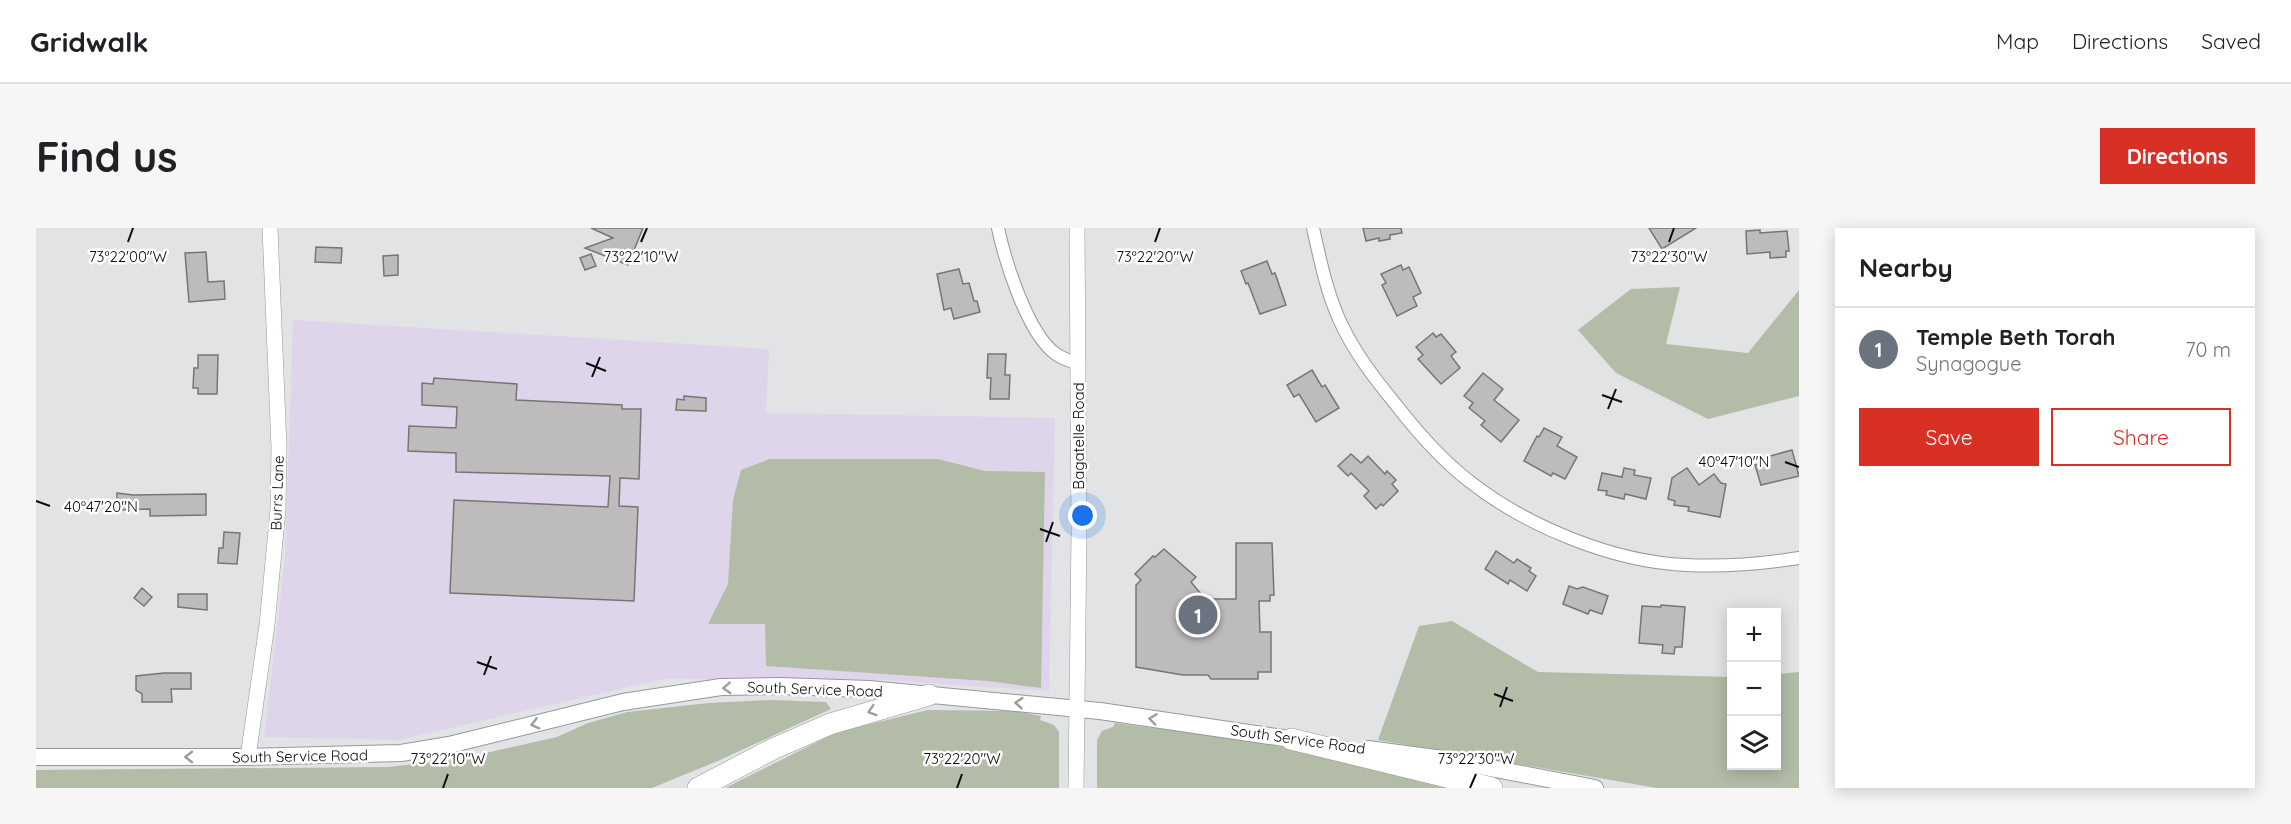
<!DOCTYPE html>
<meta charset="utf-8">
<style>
:root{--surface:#fff;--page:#f6f6f6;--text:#202124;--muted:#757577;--line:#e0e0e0;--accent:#d93025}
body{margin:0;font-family:Quicksand,sans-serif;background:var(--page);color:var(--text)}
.controls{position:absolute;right:18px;bottom:18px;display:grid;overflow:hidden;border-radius:0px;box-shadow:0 3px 15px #0003}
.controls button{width:54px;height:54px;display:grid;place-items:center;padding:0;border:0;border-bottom:2px solid var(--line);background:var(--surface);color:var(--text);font:30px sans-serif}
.you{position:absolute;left:1047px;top:288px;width:21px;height:21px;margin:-15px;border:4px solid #fff;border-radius:50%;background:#1a73e8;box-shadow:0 0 0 9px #1a73e833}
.badge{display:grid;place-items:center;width:39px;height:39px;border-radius:50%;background:var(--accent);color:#fff;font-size:20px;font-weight:700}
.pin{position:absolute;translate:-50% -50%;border:3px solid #fff;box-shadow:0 2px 6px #0006}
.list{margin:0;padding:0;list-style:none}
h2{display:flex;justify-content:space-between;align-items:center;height:78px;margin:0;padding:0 24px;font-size:26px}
h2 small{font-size:20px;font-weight:400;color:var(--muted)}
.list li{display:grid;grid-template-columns:39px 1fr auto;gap:18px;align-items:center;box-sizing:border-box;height:84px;padding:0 24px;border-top:2px solid var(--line)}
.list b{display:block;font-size:22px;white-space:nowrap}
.list p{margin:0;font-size:20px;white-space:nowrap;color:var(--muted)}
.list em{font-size:20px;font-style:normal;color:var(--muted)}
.actions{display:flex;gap:12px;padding:18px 24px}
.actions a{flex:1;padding:14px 0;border:2px solid var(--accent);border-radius:0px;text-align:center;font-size:21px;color:var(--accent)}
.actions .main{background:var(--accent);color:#fff}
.icon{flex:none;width:33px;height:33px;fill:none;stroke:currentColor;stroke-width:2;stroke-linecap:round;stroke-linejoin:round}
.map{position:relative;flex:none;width:1763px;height:560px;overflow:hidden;border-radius:0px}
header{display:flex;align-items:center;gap:36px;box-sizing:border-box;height:84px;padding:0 30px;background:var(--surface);border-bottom:2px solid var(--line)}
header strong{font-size:28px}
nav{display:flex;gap:33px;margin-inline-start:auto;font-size:21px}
.intro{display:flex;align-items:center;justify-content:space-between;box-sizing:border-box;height:144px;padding:0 36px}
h1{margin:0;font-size:42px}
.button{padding:15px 27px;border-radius:0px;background:var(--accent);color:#fff;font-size:21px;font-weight:700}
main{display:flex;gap:36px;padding:0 36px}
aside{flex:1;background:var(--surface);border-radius:0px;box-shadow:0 3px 15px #0003}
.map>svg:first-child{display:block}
.education{fill:#ded5ea}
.green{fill:#b2bca6}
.building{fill:#bdbbbc;stroke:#777577;stroke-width:1.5}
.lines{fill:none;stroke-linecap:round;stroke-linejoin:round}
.minor-casing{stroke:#97989a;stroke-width:14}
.tertiary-casing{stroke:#97989a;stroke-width:16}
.secondary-casing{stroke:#97989a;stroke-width:18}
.motorway-casing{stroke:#97989a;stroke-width:22}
.minor{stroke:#fff;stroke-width:12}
.tertiary{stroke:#fff;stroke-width:15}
.secondary{stroke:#fff;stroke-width:16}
.motorway{stroke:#fff;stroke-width:21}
.oneway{stroke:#9d9d9e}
.ticks{fill:none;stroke:#0b0b0c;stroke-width:2}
.labels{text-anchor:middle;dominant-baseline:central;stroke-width:5;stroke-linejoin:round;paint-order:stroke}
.street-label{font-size:15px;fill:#0b0b0c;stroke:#fff}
.ticks-label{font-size:15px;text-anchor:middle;fill:#0b0b0c;stroke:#fff;stroke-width:5;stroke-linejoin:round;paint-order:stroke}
</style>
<header>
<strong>Gridwalk</strong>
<nav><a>Map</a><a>Directions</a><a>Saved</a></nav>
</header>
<div class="intro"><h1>Find us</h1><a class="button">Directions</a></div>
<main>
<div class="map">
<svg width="1763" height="560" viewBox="0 0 1763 560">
<rect width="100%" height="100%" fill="#e2e3e5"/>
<!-- education -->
<polygon class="education" points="257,92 733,121 730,185 1019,190 1013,463 849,452 627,451 363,512 228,509 249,330"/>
<!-- green -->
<g class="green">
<polygon points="1644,59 1630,116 1712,125 1763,62 1763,168 1672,191 1580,145 1542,102 1595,61"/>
<polygon points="734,231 902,231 949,243 1009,244 1005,460 952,453 730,438 729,396 672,396 692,356 697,272 705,242"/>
<polygon points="1416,393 1502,444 1695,449 1696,538 1740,538 1741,446 1763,444 1763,560 1621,560 1342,512 1383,398"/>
<polygon points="735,472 790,474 795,481 684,532 616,560 0,560 0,542 351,539 419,532 521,509 552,495 591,484 673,475"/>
<polygon points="892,482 978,483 1005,488 1004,492 1018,497 1023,504 1023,560 689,560 801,504"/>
<polygon points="1079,495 1210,512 1334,537 1427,560 1061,560 1061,512 1066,503 1077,499"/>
</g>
<!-- building -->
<g class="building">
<polygon points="555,0 607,0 592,37 549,20 577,10"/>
<polygon points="1327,0 1365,0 1366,5 1354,7 1354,11 1343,13 1343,10 1330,13"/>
<polygon points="1613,0 1660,0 1626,21"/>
<polygon points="1724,2 1724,5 1751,3 1753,23 1750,23 1750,29 1734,30 1734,24 1711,26 1710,3"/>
<polygon points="280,19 306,20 305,35 279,34"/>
<polygon points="170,24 172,54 188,53 189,71 153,74 149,25"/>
<polygon points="555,26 560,38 549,42 544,30"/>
<polygon points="362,27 362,47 348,48 347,28"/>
<polygon points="1231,33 1236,46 1239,45 1250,77 1224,86 1212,55 1210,56 1205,43"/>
<polygon points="1365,37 1367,42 1373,39 1385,65 1377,69 1381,78 1361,88 1346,57 1350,55 1345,46"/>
<polygon points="923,41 927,56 933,55 938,73 941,73 944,84 918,91 915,80 908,82 901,46"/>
<polygon points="1397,105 1400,109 1405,106 1420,124 1415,128 1424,140 1405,156 1382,131 1387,127 1380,119"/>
<polygon points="952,126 970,126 969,147 974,147 973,171 954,171 955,150 951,150"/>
<polygon points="162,127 182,127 181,166 162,166 162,160 157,160 158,140 162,140"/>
<polygon points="1276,142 1286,159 1289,157 1303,180 1280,194 1263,166 1258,169 1251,157"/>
<polygon points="1447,145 1467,161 1458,172 1483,192 1465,214 1445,197 1449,193 1433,180 1437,175 1428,168"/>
<polygon points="398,150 481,156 480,172 586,177 586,181 605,181 603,251 584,250 583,278 602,279 598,373 414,365 418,272 572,279 574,248 420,244 420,225 372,223 373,198 420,200 421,179 386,177 386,155 397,156"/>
<polygon points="648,168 670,170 670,183 640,182 641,171 648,172"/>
<polygon points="1508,200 1526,209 1521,218 1541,229 1529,251 1517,245 1515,248 1488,233 1501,208 1503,209"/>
<polygon points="1756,222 1763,248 1725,257 1719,237 1729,234 1727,230"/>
<polygon points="1315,226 1325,235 1332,228 1349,246 1351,243 1360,252 1356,256 1362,263 1347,278 1345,276 1340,281 1328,268 1333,263 1315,245 1312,248 1302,238"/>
<polygon points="1588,240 1599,242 1598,247 1615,250 1610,271 1589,266 1588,271 1570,267 1571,263 1562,262 1566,245 1586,249"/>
<polygon points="1651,240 1663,257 1678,246 1685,255 1690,256 1684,289 1652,283 1653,279 1638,277 1639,273 1632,271 1636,250"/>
<polygon points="81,265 97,267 170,266 170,287 114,288 114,281 81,282"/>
<polygon points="188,304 204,305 201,336 182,335 183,320 187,320"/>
<polygon points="1200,315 1236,315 1238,367 1234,367 1234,373 1223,373 1224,404 1235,404 1235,444 1222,444 1222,451 1175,451 1172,447 1147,447 1100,439 1100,357 1105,352 1099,346 1117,328 1119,329 1128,321 1160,349 1155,354 1169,371 1200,371"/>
<polygon points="1460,323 1478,335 1481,331 1495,340 1493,343 1500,348 1491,363 1474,352 1472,356 1449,341"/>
<polygon points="1533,358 1541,361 1547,359 1572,368 1566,386 1554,382 1552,386 1527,376"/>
<polygon points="106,360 116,369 108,378 98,370"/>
<polygon points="142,366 171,366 171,382 142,379"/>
<polygon points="1625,377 1649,379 1646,419 1639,419 1638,426 1626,425 1627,417 1603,415 1606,378 1625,379"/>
<polygon points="128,445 155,445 155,461 135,461 136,474 106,474 106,466 100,462 100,448"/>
</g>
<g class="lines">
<defs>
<g id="minor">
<path d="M 962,0 C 969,33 992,107 1020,126 C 1027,131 1035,133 1042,136"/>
<path d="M 1277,0 C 1284,31 1290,62 1303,91 C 1317,123 1339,151 1361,178 C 1382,205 1406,232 1433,253 C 1490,298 1577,334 1650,337 C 1688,339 1725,336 1763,330"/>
</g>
<g id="tertiary">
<polyline points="212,529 231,397 242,281 243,220 234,0"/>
<polyline points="1040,560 1043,303 1041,0"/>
</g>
<g id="secondary">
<polyline points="1332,521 1407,531 1559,560"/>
<polyline points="0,529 212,529 365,525 413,517 587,474 685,459 745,458 833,461 1064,483 1268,513"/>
</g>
<g id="motorway">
<polyline points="1255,511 1456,560"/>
<polyline points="662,560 737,521 794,496 893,467"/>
</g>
</defs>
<!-- minor casing -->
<use href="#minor" class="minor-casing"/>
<!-- tertiary casing -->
<use href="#tertiary" class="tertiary-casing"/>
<!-- secondary casing -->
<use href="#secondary" class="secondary-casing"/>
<!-- motorway casing -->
<use href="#motorway" class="motorway-casing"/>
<!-- minor -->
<use href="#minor" class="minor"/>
<!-- tertiary -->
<use href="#tertiary" class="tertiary"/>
<!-- secondary -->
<use href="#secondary" class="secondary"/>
<!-- motorway -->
<use href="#motorway" class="motorway"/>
</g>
<!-- one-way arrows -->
<defs><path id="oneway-chevron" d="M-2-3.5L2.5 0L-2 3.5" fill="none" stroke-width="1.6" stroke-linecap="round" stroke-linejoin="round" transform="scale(1.5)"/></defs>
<g class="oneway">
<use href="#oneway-chevron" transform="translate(691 460) rotate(177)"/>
<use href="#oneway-chevron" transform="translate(983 475) rotate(-175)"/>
<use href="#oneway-chevron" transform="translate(836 483) rotate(163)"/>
<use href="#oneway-chevron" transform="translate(1117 491) rotate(-172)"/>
<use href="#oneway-chevron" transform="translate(499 496) rotate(166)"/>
<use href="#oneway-chevron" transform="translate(153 529) rotate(180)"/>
</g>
<!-- ticks -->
<path class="ticks" d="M 92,14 L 97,0M 605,14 L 611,0M 1119,14 L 1124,0M 1633,14 L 1638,0M 550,135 L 570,143M 556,149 L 564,129M 1566,167 L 1586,174M 1572,181 L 1580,161M 1749,234 L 1763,239M 0,273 L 14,278M 1004,301 L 1024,308M 1010,314 L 1017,294M 441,434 L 461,441M 448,447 L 455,428M 1458,466 L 1477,473M 1464,479 L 1471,459M 407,560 L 412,546M 921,560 L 926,546M 1434,560 L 1440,546"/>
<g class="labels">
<!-- street labels -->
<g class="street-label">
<text transform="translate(1042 208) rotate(-90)">Bagatelle Road</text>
<text transform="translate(241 265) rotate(-88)">Burrs Lane</text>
<text transform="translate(779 461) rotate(2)">South Service Road</text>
<text transform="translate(1262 511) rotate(8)">South Service Road</text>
<text transform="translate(264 528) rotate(-1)">South Service Road</text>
</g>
</g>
<g class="ticks-label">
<text x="605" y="34">73°22'10"W</text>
<text x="1119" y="34">73°22'20"W</text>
<text x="92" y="34">73°22'00"W</text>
<text x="1633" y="34">73°22'30"W</text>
<text x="1698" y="239">40°47'10"N</text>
<text x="65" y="284">40°47'20"N</text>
<text x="412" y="536">73°22'10"W</text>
<text x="926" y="536">73°22'20"W</text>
<text x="1440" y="536">73°22'30"W</text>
</g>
</svg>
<div class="controls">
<button>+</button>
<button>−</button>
<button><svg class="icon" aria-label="layers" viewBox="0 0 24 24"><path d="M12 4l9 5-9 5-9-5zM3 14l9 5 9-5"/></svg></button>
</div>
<div class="you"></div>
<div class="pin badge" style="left:1162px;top:387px;background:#6b7280">1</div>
</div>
<aside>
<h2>Nearby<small></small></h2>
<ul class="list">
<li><span class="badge" style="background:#6b7280">1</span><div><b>Temple Beth Torah</b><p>Synagogue</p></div><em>70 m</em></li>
</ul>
<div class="actions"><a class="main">Save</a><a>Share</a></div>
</aside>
</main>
